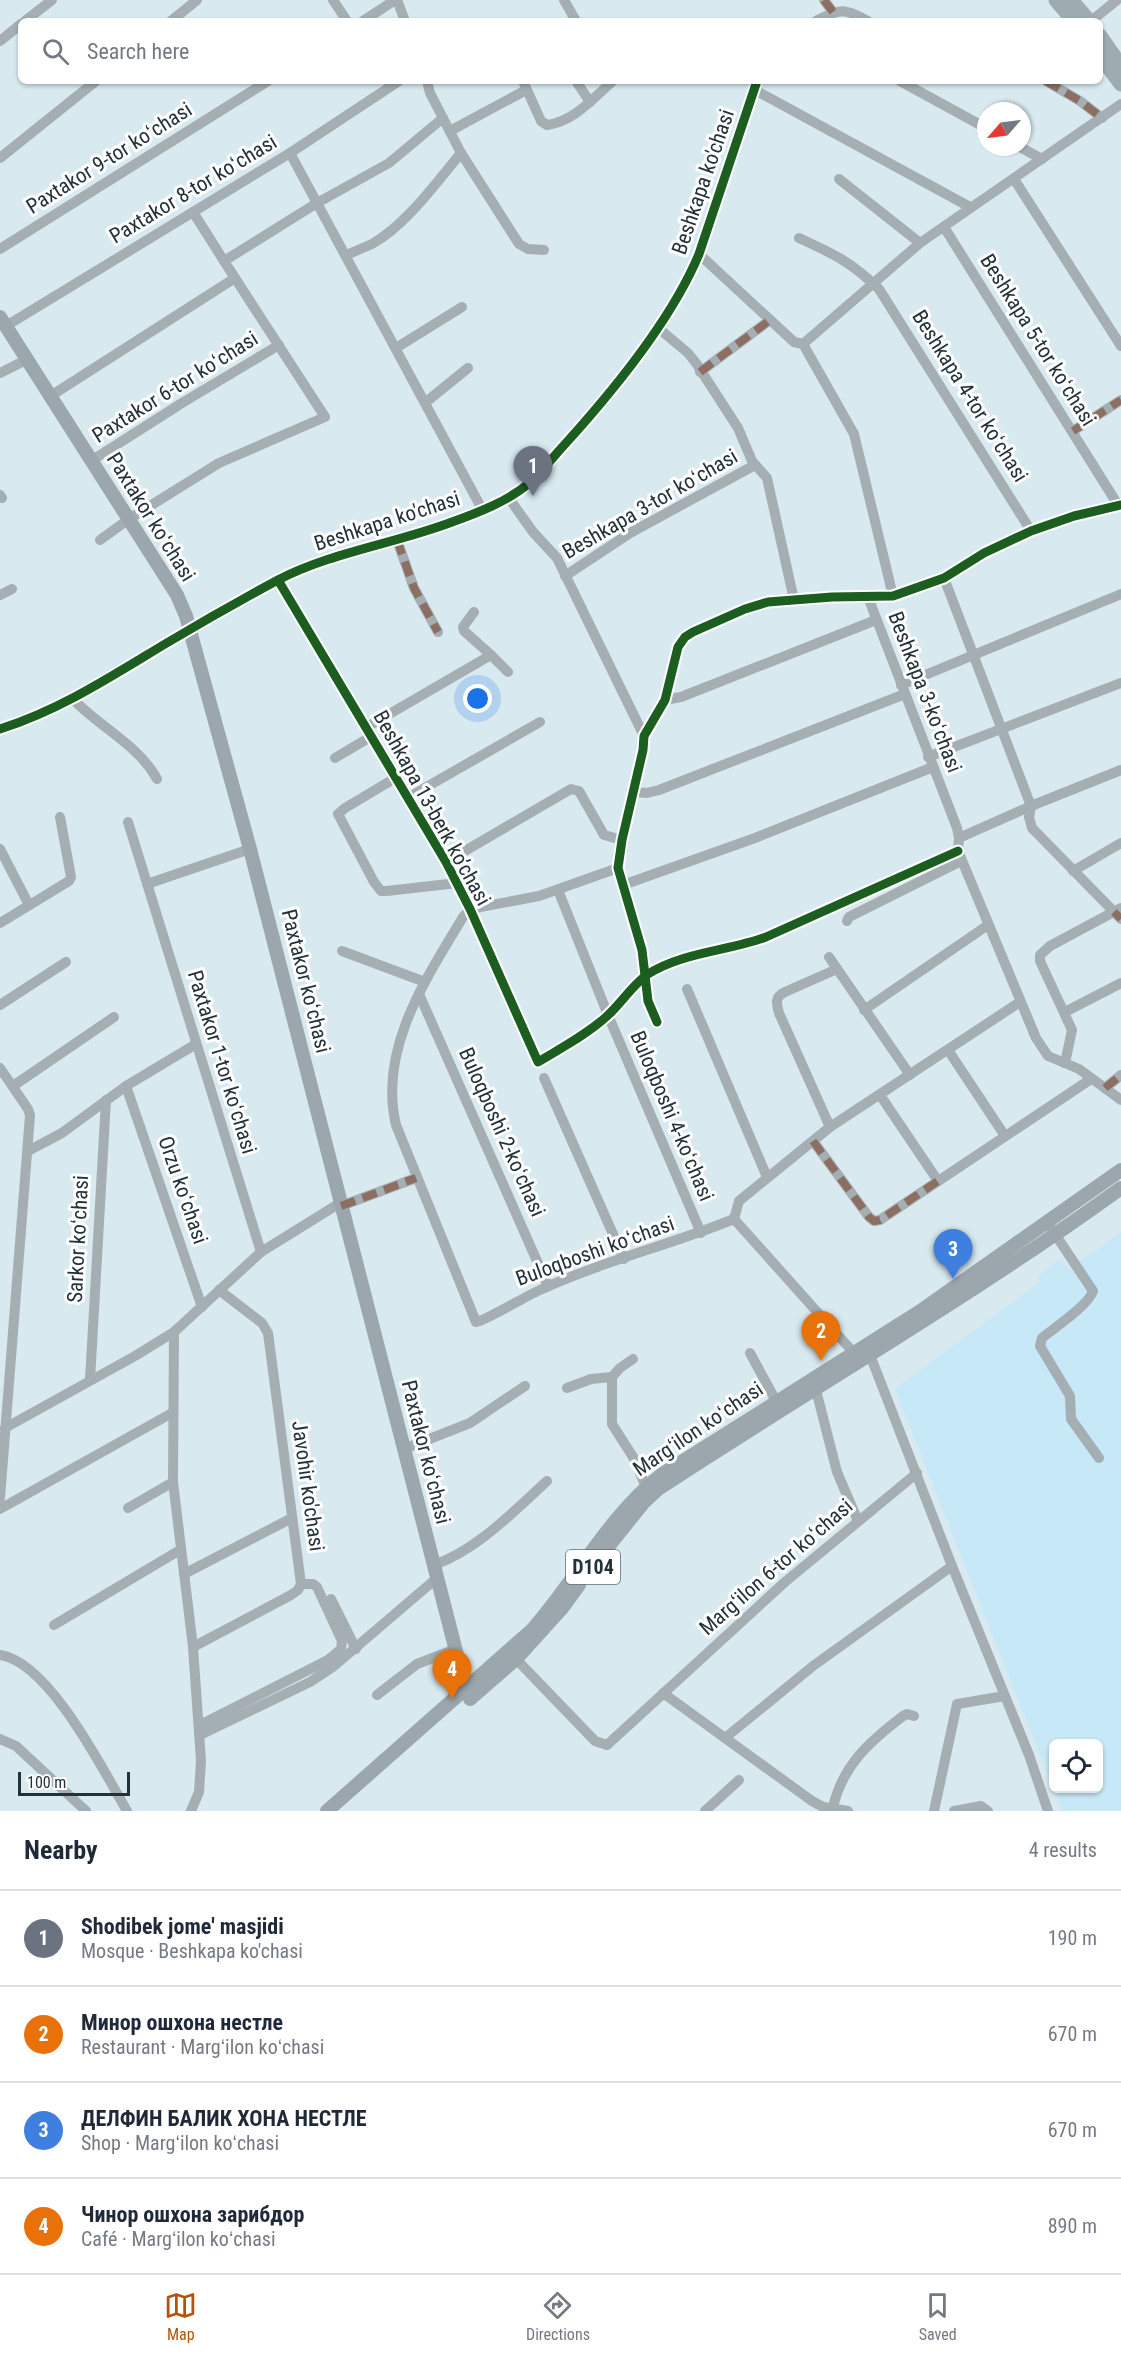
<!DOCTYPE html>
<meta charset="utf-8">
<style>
:root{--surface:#fff;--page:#f6f6f7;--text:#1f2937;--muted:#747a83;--line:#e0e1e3;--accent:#b45309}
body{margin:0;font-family:"Roboto Condensed",sans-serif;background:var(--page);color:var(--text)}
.controls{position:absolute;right:18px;bottom:18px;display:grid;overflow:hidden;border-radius:9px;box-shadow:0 2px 4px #0004}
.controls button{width:54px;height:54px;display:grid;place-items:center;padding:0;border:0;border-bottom:2px solid var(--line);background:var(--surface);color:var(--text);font:30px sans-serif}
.compass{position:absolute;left:977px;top:102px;width:54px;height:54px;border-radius:50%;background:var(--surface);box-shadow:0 2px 4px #0004;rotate:242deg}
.scale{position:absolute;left:18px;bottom:15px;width:112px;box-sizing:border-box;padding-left:6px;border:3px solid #233239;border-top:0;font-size:16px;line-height:21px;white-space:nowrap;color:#233239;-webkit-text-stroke:4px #fff;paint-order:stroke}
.you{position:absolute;left:478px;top:699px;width:21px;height:21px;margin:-15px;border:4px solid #fff;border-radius:50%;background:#1a73e8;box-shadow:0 0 0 9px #1a73e833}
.badge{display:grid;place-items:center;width:39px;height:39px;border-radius:50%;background:var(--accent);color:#fff;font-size:20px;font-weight:700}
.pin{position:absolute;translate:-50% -50px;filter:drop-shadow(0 2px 3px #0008)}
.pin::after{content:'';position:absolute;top:32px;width:21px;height:18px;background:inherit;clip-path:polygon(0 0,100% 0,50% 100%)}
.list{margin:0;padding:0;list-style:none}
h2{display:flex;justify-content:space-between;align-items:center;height:78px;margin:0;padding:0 24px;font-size:26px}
h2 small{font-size:20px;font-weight:400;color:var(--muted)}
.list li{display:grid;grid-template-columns:39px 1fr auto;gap:18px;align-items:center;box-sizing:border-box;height:96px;padding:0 24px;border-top:2px solid var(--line)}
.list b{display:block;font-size:22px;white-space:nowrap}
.list p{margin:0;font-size:20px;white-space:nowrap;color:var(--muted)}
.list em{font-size:20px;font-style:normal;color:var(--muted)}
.icon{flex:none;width:33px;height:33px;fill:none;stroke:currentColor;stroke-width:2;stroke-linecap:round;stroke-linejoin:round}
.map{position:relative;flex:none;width:1121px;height:1811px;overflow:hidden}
.search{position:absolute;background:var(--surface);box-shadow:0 2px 4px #0004;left:18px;right:18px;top:18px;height:66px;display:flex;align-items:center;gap:15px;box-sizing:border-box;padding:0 21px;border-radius:9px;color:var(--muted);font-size:22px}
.sheet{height:462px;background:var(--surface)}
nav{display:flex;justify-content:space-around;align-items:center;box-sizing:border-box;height:84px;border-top:2px solid var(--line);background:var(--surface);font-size:16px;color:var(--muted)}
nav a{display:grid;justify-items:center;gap:3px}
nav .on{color:var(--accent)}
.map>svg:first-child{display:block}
.built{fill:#c6e8f7;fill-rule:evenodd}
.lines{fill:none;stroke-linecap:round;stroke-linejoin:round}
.minor{stroke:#a5aeb2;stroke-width:10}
.major{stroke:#9ba7ac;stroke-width:14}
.highway{stroke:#9eacb0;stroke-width:15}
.quiet{stroke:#8d6e63;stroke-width:8;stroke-dasharray:15 8;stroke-linecap:butt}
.cycleway-casing{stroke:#fff;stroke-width:13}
.cycleway{stroke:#1b5e20;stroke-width:9}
.labels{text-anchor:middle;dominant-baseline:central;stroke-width:6;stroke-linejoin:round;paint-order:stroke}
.shield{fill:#fff;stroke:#657074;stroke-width:1.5}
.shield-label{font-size:20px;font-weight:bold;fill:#233239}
.street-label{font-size:21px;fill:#233239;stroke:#fff}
</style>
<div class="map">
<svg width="1121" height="1811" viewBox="0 0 1121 1811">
<rect width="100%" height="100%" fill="#d8e9f0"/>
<!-- built -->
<path class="built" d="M 1121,1232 L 1121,1811 L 1062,1811 L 895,1389 L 1041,1281 L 1037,1276 L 1060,1259 L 1070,1269 ZM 1054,1744 L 1098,1744 L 1098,1788 L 1054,1788 Z"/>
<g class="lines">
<!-- minor -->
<g class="minor">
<polyline points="333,0 347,21"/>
<polyline points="397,0 405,21"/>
<polyline points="564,0 576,21"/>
<polyline points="824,0 833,12"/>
<polyline points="25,21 52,0"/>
<polyline points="171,21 197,0"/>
<polyline points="363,21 395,0"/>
<path d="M 816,21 C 840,8 845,8 868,21"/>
<polyline points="1091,21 1117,0"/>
<polyline points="0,41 21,24"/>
<polyline points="427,81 430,93 461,153 519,244 528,249 544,250"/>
<path d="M 523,81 L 541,121 L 547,125 C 575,121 593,98 613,81"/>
<polyline points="576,81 590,102"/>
<polyline points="900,81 986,128"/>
<polyline points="1046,81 1080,101 1102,118"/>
<polyline points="753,89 970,207"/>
<polyline points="450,131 526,90"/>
<polyline points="1020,147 1042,159"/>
<polyline points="290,153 482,509"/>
<polyline points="0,158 96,81"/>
<polyline points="839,179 920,243"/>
<polyline points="1014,179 1121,346"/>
<polyline points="193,212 224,261"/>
<polyline points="944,227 1118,505"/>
<path d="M 799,238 C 834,254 851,262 879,289 L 1031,531"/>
<polyline points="0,249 268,81"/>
<polyline points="699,254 794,342 803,344 854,434 893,596"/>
<path d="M 346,255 C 354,252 363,248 372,244 C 406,225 436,183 461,153"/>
<polyline points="6,326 290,153 399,81"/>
<polyline points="657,327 688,353 696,363 738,428 752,461 767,478 794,600"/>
<polyline points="803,344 920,243 1121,104"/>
<polyline points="396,348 462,307"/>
<polyline points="700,372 770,320"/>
<polyline points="0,373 26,360"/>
<polyline points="49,397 235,278"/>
<polyline points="426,402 468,368"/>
<polyline points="1073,431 1121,400"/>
<polyline points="91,461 182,403 279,345"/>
<polyline points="0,495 2,498"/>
<polyline points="508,497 533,532 557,558 644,736"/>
<polyline points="100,540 129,519 219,463 325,417 224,261 317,203 389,163 443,118"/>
<polyline points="397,540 414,588 438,632"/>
<polyline points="565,576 630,533 755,465"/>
<polyline points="944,578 1031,806 1029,817 1032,828 1121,919"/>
<path d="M 278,580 L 446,862 L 470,909 L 538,1062 C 561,1048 586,1035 606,1017 C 621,1004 632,985 648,974 C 683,952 728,951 766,937 L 958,851"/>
<polyline points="0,595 12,589"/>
<polyline points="868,597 957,828 959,838 958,851 1036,1038 1048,1056 1079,1069 1121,1100"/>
<polyline points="474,612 463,627 464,631 491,655 508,672"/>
<polyline points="901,685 1121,594"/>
<path d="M 73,699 C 99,727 138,744 157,779"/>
<polyline points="665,700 681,697 714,684 876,620"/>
<polyline points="367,727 491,655"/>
<path d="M 0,729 C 60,710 112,676 165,644 C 202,622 239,601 276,581 C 331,552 394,544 452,522 C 477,513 509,501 529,483 C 542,471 554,456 566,443 C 613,391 672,319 699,254 L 757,81"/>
<polyline points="928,757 1121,683"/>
<polyline points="335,758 372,736"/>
<polyline points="397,777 345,808 338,814 374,882 381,891 387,891 457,883"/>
<polyline points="635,792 647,793 659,790 905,694"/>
<polyline points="409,797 540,722"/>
<polyline points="128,822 261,1252"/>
<polyline points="959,838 1031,806 1121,770"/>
<polyline points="0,849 29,905"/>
<polyline points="446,862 571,789 579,791 604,835 622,840"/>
<path d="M 618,868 L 539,896 L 470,909 L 463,917 C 426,979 378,1049 396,1125 L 476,1322 C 483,1322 528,1295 540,1290 C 603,1261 670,1245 734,1219"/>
<polyline points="1073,871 1121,843"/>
<polyline points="147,884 250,849"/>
<polyline points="623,885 755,838 933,767"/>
<polyline points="558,890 608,1015 701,1233"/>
<polyline points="847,921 849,917 961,861"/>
<polyline points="0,923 69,881 71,877 60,817"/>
<polyline points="342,951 425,982"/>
<polyline points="829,957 910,1075"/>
<polyline points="687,989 767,1177"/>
<polyline points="419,994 548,1286"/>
<polyline points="0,1005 66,962"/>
<polyline points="864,1010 988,925"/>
<polyline points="1065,1012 1121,983"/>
<polyline points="657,1022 648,1001 642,950 618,868 622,840 643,750 644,736 665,700 678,647 685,637 693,632 745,609 768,602 832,597 893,596 944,578 984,553 1031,531 1074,516 1121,505"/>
<polyline points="948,1050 1005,1136"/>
<polyline points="1065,1063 1072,1030 1040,961 1040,955 1050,946 1121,908"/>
<polyline points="0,1068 28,1109 30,1115 0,1498"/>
<polyline points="544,1078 624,1259"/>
<polyline points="13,1086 114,1017"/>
<polyline points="126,1086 202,1307"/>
<polyline points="1105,1088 1121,1075"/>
<polyline points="880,1095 938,1181"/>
<path d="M 830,1127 L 779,1013 C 776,1002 775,997 785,992 L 837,969"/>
<polyline points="813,1141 869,1217 874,1221 880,1220 1091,1079"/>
<polyline points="28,1151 62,1133 126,1086 196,1044"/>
<polyline points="341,1206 416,1178"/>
<polyline points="734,1219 739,1201 830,1127 1020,1002"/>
<polyline points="734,1219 853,1352"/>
<path d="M 1047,1222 L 1093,1291 C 1088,1306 1055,1327 1042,1338 L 1040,1346 L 1070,1396 L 1071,1419 L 1099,1458"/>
<polyline points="174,1332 173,1482 193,1647 201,1761 199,1792 191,1811"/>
<polyline points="750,1353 776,1401"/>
<polyline points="870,1355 952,1566 1029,1755 1048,1811"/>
<polyline points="633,1359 620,1368 612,1377 612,1424 633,1457 646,1487"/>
<polyline points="90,1380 106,1100"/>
<polyline points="567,1388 591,1379 612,1377"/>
<polyline points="816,1390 837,1472 858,1521"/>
<polyline points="5,1428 135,1356 174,1332 261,1252 340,1203"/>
<polyline points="404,1449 470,1423 525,1386"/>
<polyline points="128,1508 173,1482"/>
<polyline points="0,1509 172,1413"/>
<path d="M 434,1565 C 478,1549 513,1512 547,1481"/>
<polyline points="184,1574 292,1518"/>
<polyline points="331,1599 356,1649"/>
<polyline points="54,1625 180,1550"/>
<polyline points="193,1647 291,1595 298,1590 301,1584 268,1333 262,1323 219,1290"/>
<path d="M 0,1655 C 49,1662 103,1770 127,1811"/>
<polyline points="516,1659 595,1741 607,1745 785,1582 917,1473"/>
<polyline points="663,1693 812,1801 823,1807 848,1811"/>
<polyline points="377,1695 417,1664 456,1649"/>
<polyline points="200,1725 328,1660 341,1649 342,1641 317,1587 313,1584 301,1584"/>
<polyline points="200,1735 310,1682 334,1666 437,1578"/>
<polyline points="725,1738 813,1666 952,1566"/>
<polyline points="0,1739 16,1746 86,1811"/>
<path d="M 833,1807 C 843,1765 869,1742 903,1716 L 907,1714 L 914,1716"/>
<polyline points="705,1811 739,1780"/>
<polyline points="934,1811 957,1704 1005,1696"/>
<polyline points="954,1811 981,1806 988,1811"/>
</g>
<!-- major -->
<g class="major">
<polyline points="0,317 177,595 186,616 250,849 466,1690 471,1698"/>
<path d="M 603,1553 L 644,1502 L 658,1489 C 812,1388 972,1296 1121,1188"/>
<polyline points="470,1699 516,1659 563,1607 579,1585"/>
<path d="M 327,1811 L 532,1630 C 576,1580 608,1517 661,1475 L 919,1312 L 1121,1170"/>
</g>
<!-- highway -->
<g class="highway">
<polyline points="1056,0 1074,21"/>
<polyline points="1071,0 1089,21"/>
<polyline points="1100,36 1121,66"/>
<polyline points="1100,56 1121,84"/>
</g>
<!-- quiet -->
<g class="quiet">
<polyline points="824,0 833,12"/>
<polyline points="1046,81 1080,101 1102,118"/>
<polyline points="700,372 770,320"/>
<polyline points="1073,431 1121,400"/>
<polyline points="397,540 414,588 438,632"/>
<polyline points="1114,912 1121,919"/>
<polyline points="1105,1088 1121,1075"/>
<polyline points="813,1141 869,1217 874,1221 880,1220 938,1181"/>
<polyline points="341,1206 416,1178"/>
</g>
<defs>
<g id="cycleway">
<path d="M 278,580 L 446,862 L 470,909 L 538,1062 C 561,1048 586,1035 606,1017 C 621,1004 632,985 648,974 C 683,952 728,951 766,937 L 958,851"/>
<path d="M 0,729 C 60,710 112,676 165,644 C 202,622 239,601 276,581 C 331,552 394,544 452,522 C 477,513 509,501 529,483 C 542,471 554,456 566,443 C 613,391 672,319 699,254 L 757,81"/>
<polyline points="657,1022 648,1001 642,950 618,868 622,840 643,750 644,736 665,700 678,647 685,637 693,632 745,609 768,602 832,597 893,596 944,578 984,553 1031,531 1074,516 1121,505"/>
</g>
</defs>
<!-- cycleway casing -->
<use href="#cycleway" class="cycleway-casing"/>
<!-- cycleway -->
<use href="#cycleway" class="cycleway"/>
</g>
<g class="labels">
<!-- shield labels -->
<rect class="shield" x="566" y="1550" width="54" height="34" rx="4.5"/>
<g class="shield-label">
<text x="593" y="1567">D104</text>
</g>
<!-- street labels -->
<g class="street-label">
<text transform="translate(109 158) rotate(-32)">Paxtakor 9-tor koʻchasi</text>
<text transform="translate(703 182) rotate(-71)">Beshkapa ko'chasi</text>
<text transform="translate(193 189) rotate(-31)">Paxtakor 8-tor koʻchasi</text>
<text transform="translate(1038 340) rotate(58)">Beshkapa 5-tor koʻchasi</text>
<text transform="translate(175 387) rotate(-32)">Paxtakor 6-tor koʻchasi</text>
<text transform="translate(970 396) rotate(58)">Beshkapa 4-tor koʻchasi</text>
<text transform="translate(650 504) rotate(-30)">Beshkapa 3-tor koʻchasi</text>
<text transform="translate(151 517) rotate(58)">Paxtakor koʻchasi</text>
<text transform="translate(387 521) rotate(-18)">Beshkapa ko'chasi</text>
<text transform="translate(925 692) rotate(69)">Beshkapa 3-koʻchasi</text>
<text transform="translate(432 808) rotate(61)">Beshkapa 13-berk koʼchasi</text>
<text transform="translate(306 981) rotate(76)">Paxtakor koʻchasi</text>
<text transform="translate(222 1062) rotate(73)">Paxtakor 1-tor koʻchasi</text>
<text transform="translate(672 1116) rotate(67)">Buloqboshi 4-koʻchasi</text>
<text transform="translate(502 1132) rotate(66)">Buloqboshi 2-koʻchasi</text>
<text transform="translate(183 1190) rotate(71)">Orzu koʻchasi</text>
<text transform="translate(78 1239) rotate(-87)">Sarkor koʻchasi</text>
<text transform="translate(595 1251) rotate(-20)">Buloqboshi koʻchasi</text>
<text transform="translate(698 1429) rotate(-34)">Margʻilon koʻchasi</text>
<text transform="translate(426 1452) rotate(76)">Paxtakor koʻchasi</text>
<text transform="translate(308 1486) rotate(82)">Javohir ko'chasi</text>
<text transform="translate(776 1567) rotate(-41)">Margʻilon 6-tor koʻchasi</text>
</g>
</g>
</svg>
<div class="controls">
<button><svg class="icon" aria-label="locate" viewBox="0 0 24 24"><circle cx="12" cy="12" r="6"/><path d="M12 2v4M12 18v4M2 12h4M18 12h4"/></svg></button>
</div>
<svg class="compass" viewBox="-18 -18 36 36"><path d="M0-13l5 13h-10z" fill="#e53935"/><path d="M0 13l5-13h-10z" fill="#747a83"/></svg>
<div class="scale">100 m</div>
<div class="you"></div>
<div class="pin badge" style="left:533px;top:496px;background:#6b7280">1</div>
<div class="pin badge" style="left:821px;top:1361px;background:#e8710a">2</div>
<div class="pin badge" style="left:953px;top:1279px;background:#3f7fe0">3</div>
<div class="pin badge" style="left:452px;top:1699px;background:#e8710a">4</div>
<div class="search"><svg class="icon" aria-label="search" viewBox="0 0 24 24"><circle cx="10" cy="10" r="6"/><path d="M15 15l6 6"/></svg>Search here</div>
</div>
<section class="sheet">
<h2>Nearby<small>4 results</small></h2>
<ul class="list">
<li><span class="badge" style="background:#6b7280">1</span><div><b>Shodibek jome' masjidi</b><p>Mosque · Beshkapa ko'chasi</p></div><em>190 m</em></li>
<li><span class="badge" style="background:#e8710a">2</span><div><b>Минор ошхона нестле</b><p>Restaurant · Margʻilon koʻchasi</p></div><em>670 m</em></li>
<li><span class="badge" style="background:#3f7fe0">3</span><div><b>ДЕЛФИН БАЛИК ХОНА НЕСТЛЕ</b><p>Shop · Margʻilon koʻchasi</p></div><em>670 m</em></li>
<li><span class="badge" style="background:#e8710a">4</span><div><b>Чинор ошхона зарибдор</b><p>Café · Margʻilon koʻchasi</p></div><em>890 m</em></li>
</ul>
</section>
<nav>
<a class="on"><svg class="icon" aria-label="map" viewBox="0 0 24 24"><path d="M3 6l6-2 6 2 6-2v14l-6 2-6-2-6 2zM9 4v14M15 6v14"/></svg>Map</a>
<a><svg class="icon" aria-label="directions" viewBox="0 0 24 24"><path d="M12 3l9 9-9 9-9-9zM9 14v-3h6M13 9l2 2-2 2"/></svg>Directions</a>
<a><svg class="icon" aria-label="saved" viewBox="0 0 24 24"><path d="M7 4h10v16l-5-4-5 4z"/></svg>Saved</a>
</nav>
